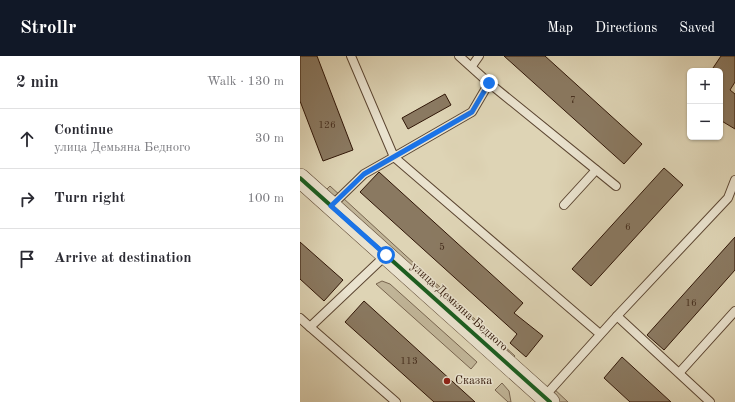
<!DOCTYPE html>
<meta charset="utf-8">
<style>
:root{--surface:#fff;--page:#f2f2f3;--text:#2b2b33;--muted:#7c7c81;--line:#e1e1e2;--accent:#111827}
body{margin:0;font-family:"Old Standard TT",serif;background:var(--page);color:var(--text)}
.controls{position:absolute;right:12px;top:12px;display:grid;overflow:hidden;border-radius:6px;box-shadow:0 1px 3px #0004}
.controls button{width:36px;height:36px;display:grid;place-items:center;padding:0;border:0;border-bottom:1px solid var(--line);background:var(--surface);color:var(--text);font:20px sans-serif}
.stop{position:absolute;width:12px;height:12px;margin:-9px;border:3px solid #1a73e8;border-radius:50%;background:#fff}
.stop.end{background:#1a73e8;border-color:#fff;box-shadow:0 1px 4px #0008}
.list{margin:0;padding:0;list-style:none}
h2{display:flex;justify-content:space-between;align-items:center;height:52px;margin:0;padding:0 16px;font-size:17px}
h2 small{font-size:13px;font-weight:400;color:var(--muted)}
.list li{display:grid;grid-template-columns:26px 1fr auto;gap:12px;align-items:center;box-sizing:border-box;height:60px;padding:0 16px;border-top:1px solid var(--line)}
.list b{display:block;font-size:15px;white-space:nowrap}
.list p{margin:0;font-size:13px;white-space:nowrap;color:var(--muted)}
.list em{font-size:13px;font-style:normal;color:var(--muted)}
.icon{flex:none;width:22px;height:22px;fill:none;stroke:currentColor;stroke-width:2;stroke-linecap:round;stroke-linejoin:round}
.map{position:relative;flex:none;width:435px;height:346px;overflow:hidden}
header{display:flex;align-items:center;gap:24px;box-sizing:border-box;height:56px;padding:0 20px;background:var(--accent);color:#fff}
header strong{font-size:19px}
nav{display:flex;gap:22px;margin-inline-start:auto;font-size:14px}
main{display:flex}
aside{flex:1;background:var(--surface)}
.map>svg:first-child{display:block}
.green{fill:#c0b497;stroke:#78654f}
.building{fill:#8a7961;stroke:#301607}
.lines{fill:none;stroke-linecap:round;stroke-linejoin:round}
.service-casing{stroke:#5c4632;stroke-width:10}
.tertiary-casing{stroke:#5c4632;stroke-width:20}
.service{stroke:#eae3cf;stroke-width:8}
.tertiary{stroke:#eae3cf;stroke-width:19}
.cycleway-casing{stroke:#eae3cf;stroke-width:6}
.cycleway{stroke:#1b5e20;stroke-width:4}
.route{stroke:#1a73e8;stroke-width:5}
.poi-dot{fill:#8f2418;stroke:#eae3cf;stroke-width:1.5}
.labels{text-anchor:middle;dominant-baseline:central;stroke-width:3;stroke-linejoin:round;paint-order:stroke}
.number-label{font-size:10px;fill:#462f1e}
.street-label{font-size:12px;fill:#301607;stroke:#eae3cf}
.poi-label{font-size:12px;fill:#301607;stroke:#eae3cf;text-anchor:start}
</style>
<header>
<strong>Strollr</strong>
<nav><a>Map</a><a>Directions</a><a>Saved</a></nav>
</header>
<main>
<aside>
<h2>2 min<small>Walk · 130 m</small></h2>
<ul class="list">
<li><svg class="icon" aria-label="ahead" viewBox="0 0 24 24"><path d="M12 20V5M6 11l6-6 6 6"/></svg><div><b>Continue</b><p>улица Демьяна Бедного</p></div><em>30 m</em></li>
<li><svg class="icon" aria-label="right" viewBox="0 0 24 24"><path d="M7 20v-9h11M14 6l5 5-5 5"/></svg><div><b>Turn right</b></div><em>100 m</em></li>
<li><svg class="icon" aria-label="arrive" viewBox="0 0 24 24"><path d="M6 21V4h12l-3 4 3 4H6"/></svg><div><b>Arrive at destination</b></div></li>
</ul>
</aside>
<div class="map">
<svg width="435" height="346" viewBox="0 0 435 346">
<rect width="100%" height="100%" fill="#ded4b5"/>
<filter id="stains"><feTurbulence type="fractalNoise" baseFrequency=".005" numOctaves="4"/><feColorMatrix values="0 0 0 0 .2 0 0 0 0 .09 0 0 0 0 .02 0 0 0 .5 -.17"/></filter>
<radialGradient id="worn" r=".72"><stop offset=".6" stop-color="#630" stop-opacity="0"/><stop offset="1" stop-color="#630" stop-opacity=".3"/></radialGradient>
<!-- green -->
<g class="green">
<polygon points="30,130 215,300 209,307 22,138"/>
<polygon points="82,225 90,228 177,306 171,313 76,228"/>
<polygon points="202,327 209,335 211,346 208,346 195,334"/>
<polygon points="252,331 268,346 254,346"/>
</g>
<!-- building -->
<g class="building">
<polygon points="0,0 17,0 53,94 23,105 0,45"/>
<polygon points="204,0 245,0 342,88 324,108"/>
<polygon points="421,0 435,0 435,26 430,34 435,38 435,73 420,64 420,15 411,15"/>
<polygon points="145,38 151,49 108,73 102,62"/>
<polygon points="364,112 383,129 291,230 272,213"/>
<polygon points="79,116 223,247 214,257 243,280 226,301 210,287 217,278 60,136"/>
<polygon points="435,181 435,214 364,294 347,279"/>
<polygon points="0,186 43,224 24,245 0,223"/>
<polygon points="64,245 175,346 134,346 45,266"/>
<polygon points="322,301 371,346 330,346 304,322"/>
</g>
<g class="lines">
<defs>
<g id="service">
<polyline points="51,0 94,101 172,56 189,27 159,0"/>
<polyline points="172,10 179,0"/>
<polyline points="189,27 316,130"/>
<polyline points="264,149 296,114"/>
<polyline points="31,150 64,118 94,101 300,278"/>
<polyline points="86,199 10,271 96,346"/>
<polyline points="317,260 410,346"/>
<polyline points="0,262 10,271"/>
<polyline points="380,316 435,255"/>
<polyline points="244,341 317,260 428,142 435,124"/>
</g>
<polyline id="tertiary" points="0,122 250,346"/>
</defs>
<!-- service casing -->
<use href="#service" class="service-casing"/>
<!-- tertiary casing -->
<use href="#tertiary" class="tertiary-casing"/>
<!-- service -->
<use href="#service" class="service"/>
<!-- tertiary -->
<use href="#tertiary" class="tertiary"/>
<defs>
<polyline id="cycleway" points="0,122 250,346"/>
</defs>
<!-- cycleway casing -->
<use href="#cycleway" class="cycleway-casing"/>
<!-- cycleway -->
<use href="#cycleway" class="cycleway"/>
</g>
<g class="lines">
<!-- route -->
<polyline class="route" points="86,199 31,150 64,118 172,56 189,27"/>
</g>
<!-- markers -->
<circle class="poi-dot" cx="147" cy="325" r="4"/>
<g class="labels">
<!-- number labels -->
<g class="number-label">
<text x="273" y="44">7</text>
<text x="27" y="69">126</text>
<text x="328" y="171">6</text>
<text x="142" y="191">5</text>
<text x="391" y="247">16</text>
<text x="109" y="305">113</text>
</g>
<!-- street labels -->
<g class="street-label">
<text transform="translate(159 251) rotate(42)">улица Демьяна Бедного</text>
</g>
<!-- poi labels -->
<g class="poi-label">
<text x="155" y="325">Сказка</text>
</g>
</g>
<rect width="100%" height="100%" filter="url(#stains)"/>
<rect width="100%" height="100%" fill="url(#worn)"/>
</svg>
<div class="controls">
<button>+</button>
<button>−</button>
</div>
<div class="stop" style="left:86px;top:199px"></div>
<div class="stop end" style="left:189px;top:27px"></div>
</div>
</main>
